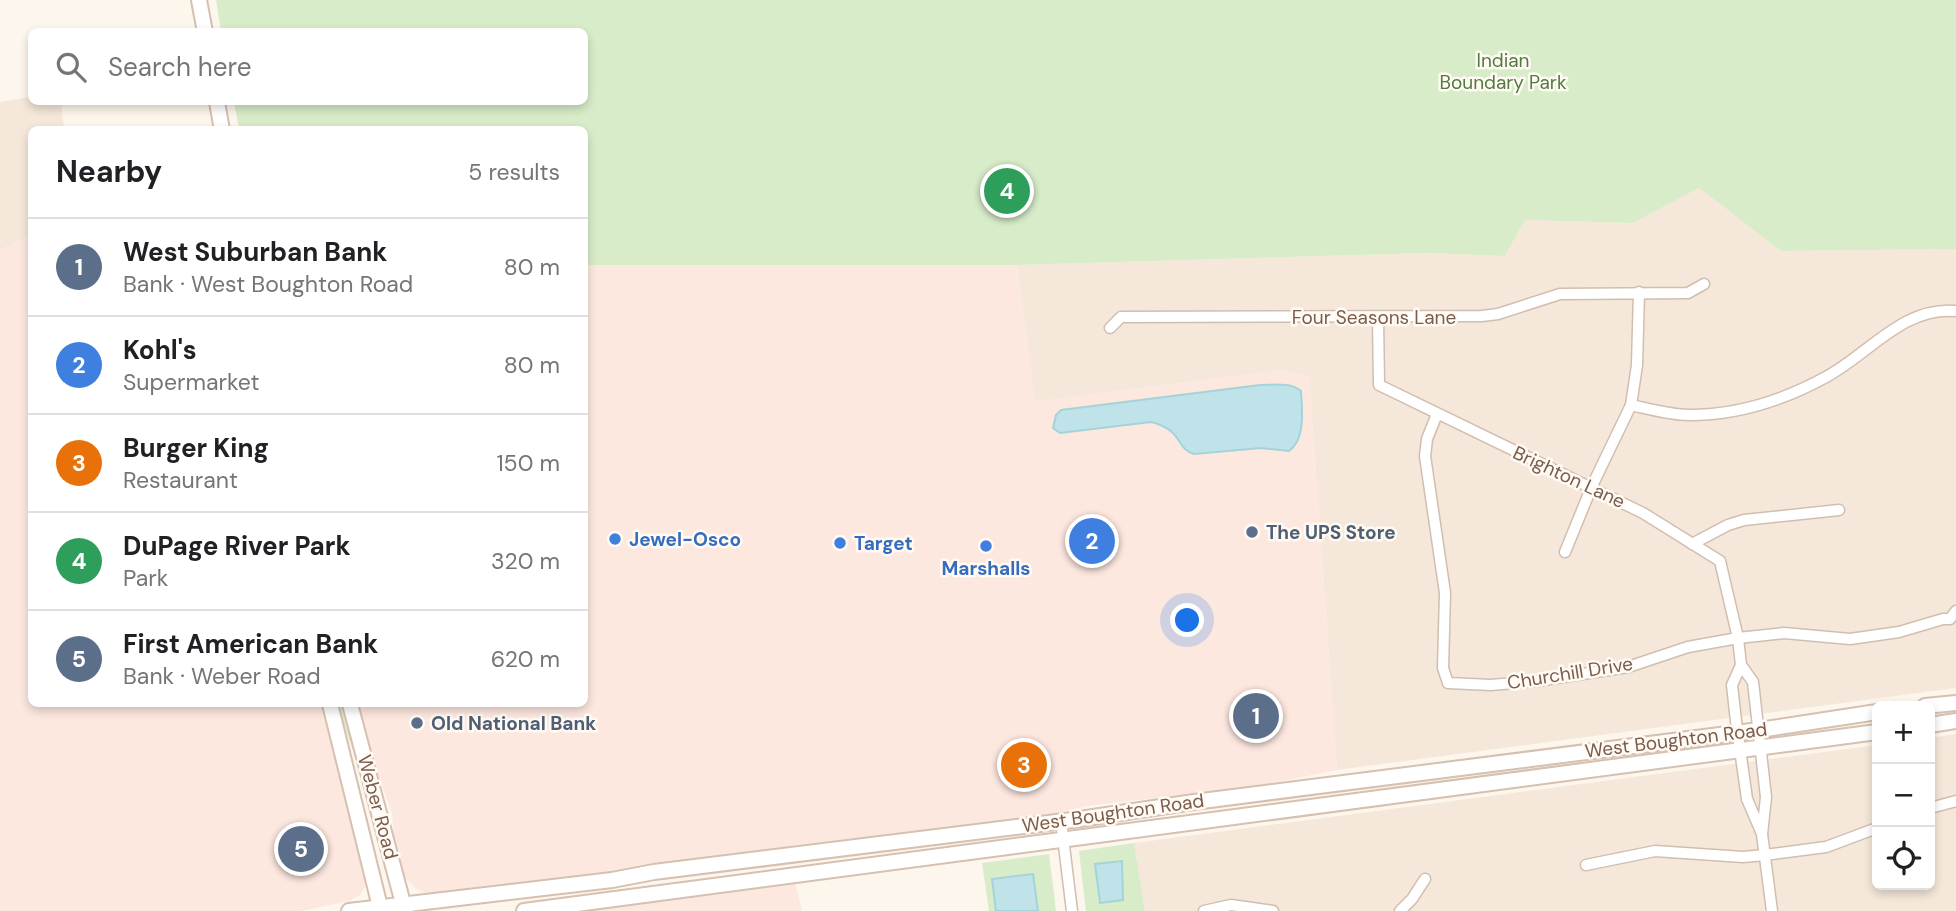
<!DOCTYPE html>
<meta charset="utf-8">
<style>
:root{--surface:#fff;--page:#f6f6f6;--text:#202124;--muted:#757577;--line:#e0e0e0;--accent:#1a73e8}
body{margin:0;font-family:"DM Sans",sans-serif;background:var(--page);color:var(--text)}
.controls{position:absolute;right:21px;bottom:21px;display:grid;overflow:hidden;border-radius:10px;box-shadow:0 4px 10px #0003}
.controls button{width:63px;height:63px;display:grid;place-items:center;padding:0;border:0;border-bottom:2px solid var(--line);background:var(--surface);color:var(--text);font:35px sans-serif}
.you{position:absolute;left:1188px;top:621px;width:24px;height:24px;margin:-18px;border:5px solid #fff;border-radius:50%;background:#1a73e8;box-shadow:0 0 0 10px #1a73e833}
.badge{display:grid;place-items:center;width:46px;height:46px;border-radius:50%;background:var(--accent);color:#fff;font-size:23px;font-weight:700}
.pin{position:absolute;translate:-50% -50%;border:4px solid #fff;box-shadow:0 2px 7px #0006}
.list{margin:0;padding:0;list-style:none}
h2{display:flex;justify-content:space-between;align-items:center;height:91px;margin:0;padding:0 28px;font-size:30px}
h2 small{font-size:23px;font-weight:400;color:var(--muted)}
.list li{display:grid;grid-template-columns:46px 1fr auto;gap:21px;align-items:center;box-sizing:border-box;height:98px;padding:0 28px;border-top:2px solid var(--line)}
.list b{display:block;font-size:26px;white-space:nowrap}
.list p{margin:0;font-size:23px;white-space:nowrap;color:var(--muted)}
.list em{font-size:23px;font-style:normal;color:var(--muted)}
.icon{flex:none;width:38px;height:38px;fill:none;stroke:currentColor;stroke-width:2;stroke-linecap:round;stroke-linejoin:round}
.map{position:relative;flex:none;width:1956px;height:911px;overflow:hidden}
.search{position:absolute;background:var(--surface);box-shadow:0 4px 10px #0003;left:28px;top:28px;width:560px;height:77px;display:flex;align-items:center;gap:18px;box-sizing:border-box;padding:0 24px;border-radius:10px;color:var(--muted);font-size:26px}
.panel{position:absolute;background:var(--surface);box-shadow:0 4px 10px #0003;left:28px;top:126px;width:560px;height:581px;border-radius:10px}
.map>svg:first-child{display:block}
.residential{fill:#f5e8da}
.commercial{fill:#fde8e0}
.green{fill:#d8ecc9}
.water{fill:#bfe3e8;stroke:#a5d3da;stroke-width:2}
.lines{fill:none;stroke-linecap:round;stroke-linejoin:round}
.street-casing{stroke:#d1beb0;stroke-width:13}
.secondary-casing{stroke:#d6c0b0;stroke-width:18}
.street{stroke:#fff;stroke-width:10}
.secondary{stroke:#fff;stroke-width:14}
.service-dot{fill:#5c6f8a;stroke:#fffaf3;stroke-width:2.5}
.shop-dot{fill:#3f7fe0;stroke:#fffaf3;stroke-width:2.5}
.labels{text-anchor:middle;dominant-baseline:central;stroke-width:5;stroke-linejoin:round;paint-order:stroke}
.park-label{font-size:19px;fill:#537a41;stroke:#fffaf3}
.street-label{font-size:19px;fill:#7a5c4d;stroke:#fffaf3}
.service-label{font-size:19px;font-weight:bold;fill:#4e5e75;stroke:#fffaf3;text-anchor:start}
.shop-label{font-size:19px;font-weight:bold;fill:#366cbe;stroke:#fffaf3;text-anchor:start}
</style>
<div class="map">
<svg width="1956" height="911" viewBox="0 0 1956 911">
<rect width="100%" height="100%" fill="#fdf6ec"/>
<!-- residential -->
<g class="residential">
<polygon points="31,97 32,102 61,102 64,129 32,130 31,235 0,250 0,102"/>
<polygon points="1699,188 1781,251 1956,249 1956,688 1337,770 1309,376 1282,370 1035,402 1017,265 1427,253 1505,256 1525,220 1633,223"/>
<polygon points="1956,734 1956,911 1145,911 1134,843 1877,745 1877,885 1930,885 1930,738"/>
</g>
<!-- commercial -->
<g class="commercial">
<polygon points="31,235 32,704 323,704 361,856 366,884 361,894 350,901 300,911 0,911 0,250"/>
<polygon points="585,265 1017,265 1035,402 1282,370 1309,376 1337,770 1217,794 1156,798 1087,806 1032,819 915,834 795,845 739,858 461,891 426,893 418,890 406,879 395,848 392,813 366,740 357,704 584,704"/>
<polygon points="795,882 802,911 578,911"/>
</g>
<!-- green -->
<g class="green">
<polygon points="216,0 1956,0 1956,249 1781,251 1699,188 1633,223 1525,220 1505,256 1427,253 1017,265 585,265 584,130 239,129 234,102 584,102 584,32 221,31"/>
<polygon points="336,704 341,704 362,772 361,772"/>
<polygon points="1134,843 1145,911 1086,911 1079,851"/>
<polygon points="1049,854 1056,911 989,911 982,863"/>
</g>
<!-- water -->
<g class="water">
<path d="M 1260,385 C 1273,385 1291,382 1301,391 C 1302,409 1306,439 1289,451 L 1261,448 L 1194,454 C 1182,451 1181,441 1173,433 C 1167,427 1159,424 1151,422 L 1060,433 L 1053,428 L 1056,415 L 1061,410 Z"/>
<polygon points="1122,861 1123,900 1100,903 1095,864"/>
<polygon points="1033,874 1038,911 996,911 992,879"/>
</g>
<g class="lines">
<defs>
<g id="street">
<polyline points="1378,317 1379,385 1643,513 1720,561 1738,638 1741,665 1753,682 1766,797 1762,834"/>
<polyline points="1110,328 1121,317 1482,316 1498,314 1560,294 1688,293 1704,284"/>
<path d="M 1631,405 C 1649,409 1670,415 1689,415 C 1737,415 1784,400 1826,377 C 1869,354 1903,306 1956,311"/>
<polyline points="1437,414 1427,439 1425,456 1445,593 1443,668 1448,683 1491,685 1537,681 1628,667 1688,647 1738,638 1784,633 1850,639 1899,632 1943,619 1950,619 1956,611"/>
<polyline points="1692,544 1728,525 1744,520 1839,510"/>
<polyline points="1565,552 1592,486 1631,405 1637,365 1639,292"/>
<polyline points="1741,665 1732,685 1736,721 1747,799 1762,834 1772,911"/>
<polyline points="1930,808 1956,801"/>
<polyline points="1061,821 1072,911"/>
<polyline points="1586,865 1655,851 1743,857 1765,855 1826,847 1877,828"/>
<polyline points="1204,911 1231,905 1273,911"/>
<polyline points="1400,911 1412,899 1425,879"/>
</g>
<g id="secondary">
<polyline points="199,0 205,32"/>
<polyline points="217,102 222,130"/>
<polyline points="330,704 381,911"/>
<polyline points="350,704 405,911"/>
<polyline points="1925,706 1956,703"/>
<polyline points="1930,725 1956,721"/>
<polyline points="349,911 612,880 654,872 1080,819 1194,802 1759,730 1877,712"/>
<polyline points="524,911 1877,732"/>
</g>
</defs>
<!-- street casing -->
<use href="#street" class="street-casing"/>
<!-- secondary casing -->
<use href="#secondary" class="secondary-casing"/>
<!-- street -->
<use href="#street" class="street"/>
<!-- secondary -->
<use href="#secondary" class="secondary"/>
</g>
<!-- markers -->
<g class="service-dot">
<circle cx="1252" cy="532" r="7"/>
<circle cx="417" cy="723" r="7"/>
</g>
<g class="shop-dot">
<circle cx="615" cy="539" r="7"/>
<circle cx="840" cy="543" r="7"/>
<circle cx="986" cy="546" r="7"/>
</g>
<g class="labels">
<!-- park labels -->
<g class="park-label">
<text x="1503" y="60">Indian<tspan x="1503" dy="22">Boundary Park</tspan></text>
</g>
<!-- street labels -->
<g class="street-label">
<text x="1374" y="317">Four Seasons Lane</text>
<text transform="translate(1569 477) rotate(25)">Brighton Lane</text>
<text transform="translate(1570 673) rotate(-9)">Churchill Drive</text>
<text transform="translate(1676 740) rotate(-7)">West Boughton Road</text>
<text transform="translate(378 807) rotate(75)">Weber Road</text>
<text transform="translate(1113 813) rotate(-8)">West Boughton Road</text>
</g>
<!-- service labels -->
<g class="service-label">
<text x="1266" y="532">The UPS Store</text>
<text x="431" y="723">Old National Bank</text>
</g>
<!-- shop labels -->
<g class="shop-label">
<text x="629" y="539">Jewel-Osco</text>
<text x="854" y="543">Target</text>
<text x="986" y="568" text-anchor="middle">Marshalls</text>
</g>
</g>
</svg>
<div class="controls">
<button>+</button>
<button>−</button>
<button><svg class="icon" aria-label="locate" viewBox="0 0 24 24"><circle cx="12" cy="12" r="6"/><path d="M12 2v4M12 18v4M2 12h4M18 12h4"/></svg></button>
</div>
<div class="you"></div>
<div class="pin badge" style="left:1256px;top:716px;background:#5c6f8a">1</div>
<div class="pin badge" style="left:1092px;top:541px;background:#3f7fe0">2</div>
<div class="pin badge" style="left:1024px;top:765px;background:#e8710a">3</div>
<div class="pin badge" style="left:1007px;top:191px;background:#2e9e5b">4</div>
<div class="pin badge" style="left:301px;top:849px;background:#5c6f8a">5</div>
<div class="search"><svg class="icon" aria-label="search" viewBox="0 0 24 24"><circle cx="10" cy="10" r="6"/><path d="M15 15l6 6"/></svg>Search here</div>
<section class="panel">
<h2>Nearby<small>5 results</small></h2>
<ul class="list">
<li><span class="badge" style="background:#5c6f8a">1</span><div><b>West Suburban Bank</b><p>Bank · West Boughton Road</p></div><em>80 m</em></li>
<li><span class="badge" style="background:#3f7fe0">2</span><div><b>Kohl's</b><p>Supermarket</p></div><em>80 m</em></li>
<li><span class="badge" style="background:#e8710a">3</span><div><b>Burger King</b><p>Restaurant</p></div><em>150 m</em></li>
<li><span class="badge" style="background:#2e9e5b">4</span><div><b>DuPage River Park</b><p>Park</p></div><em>320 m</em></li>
<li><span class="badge" style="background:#5c6f8a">5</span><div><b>First American Bank</b><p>Bank · Weber Road</p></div><em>620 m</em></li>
</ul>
</section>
</div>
